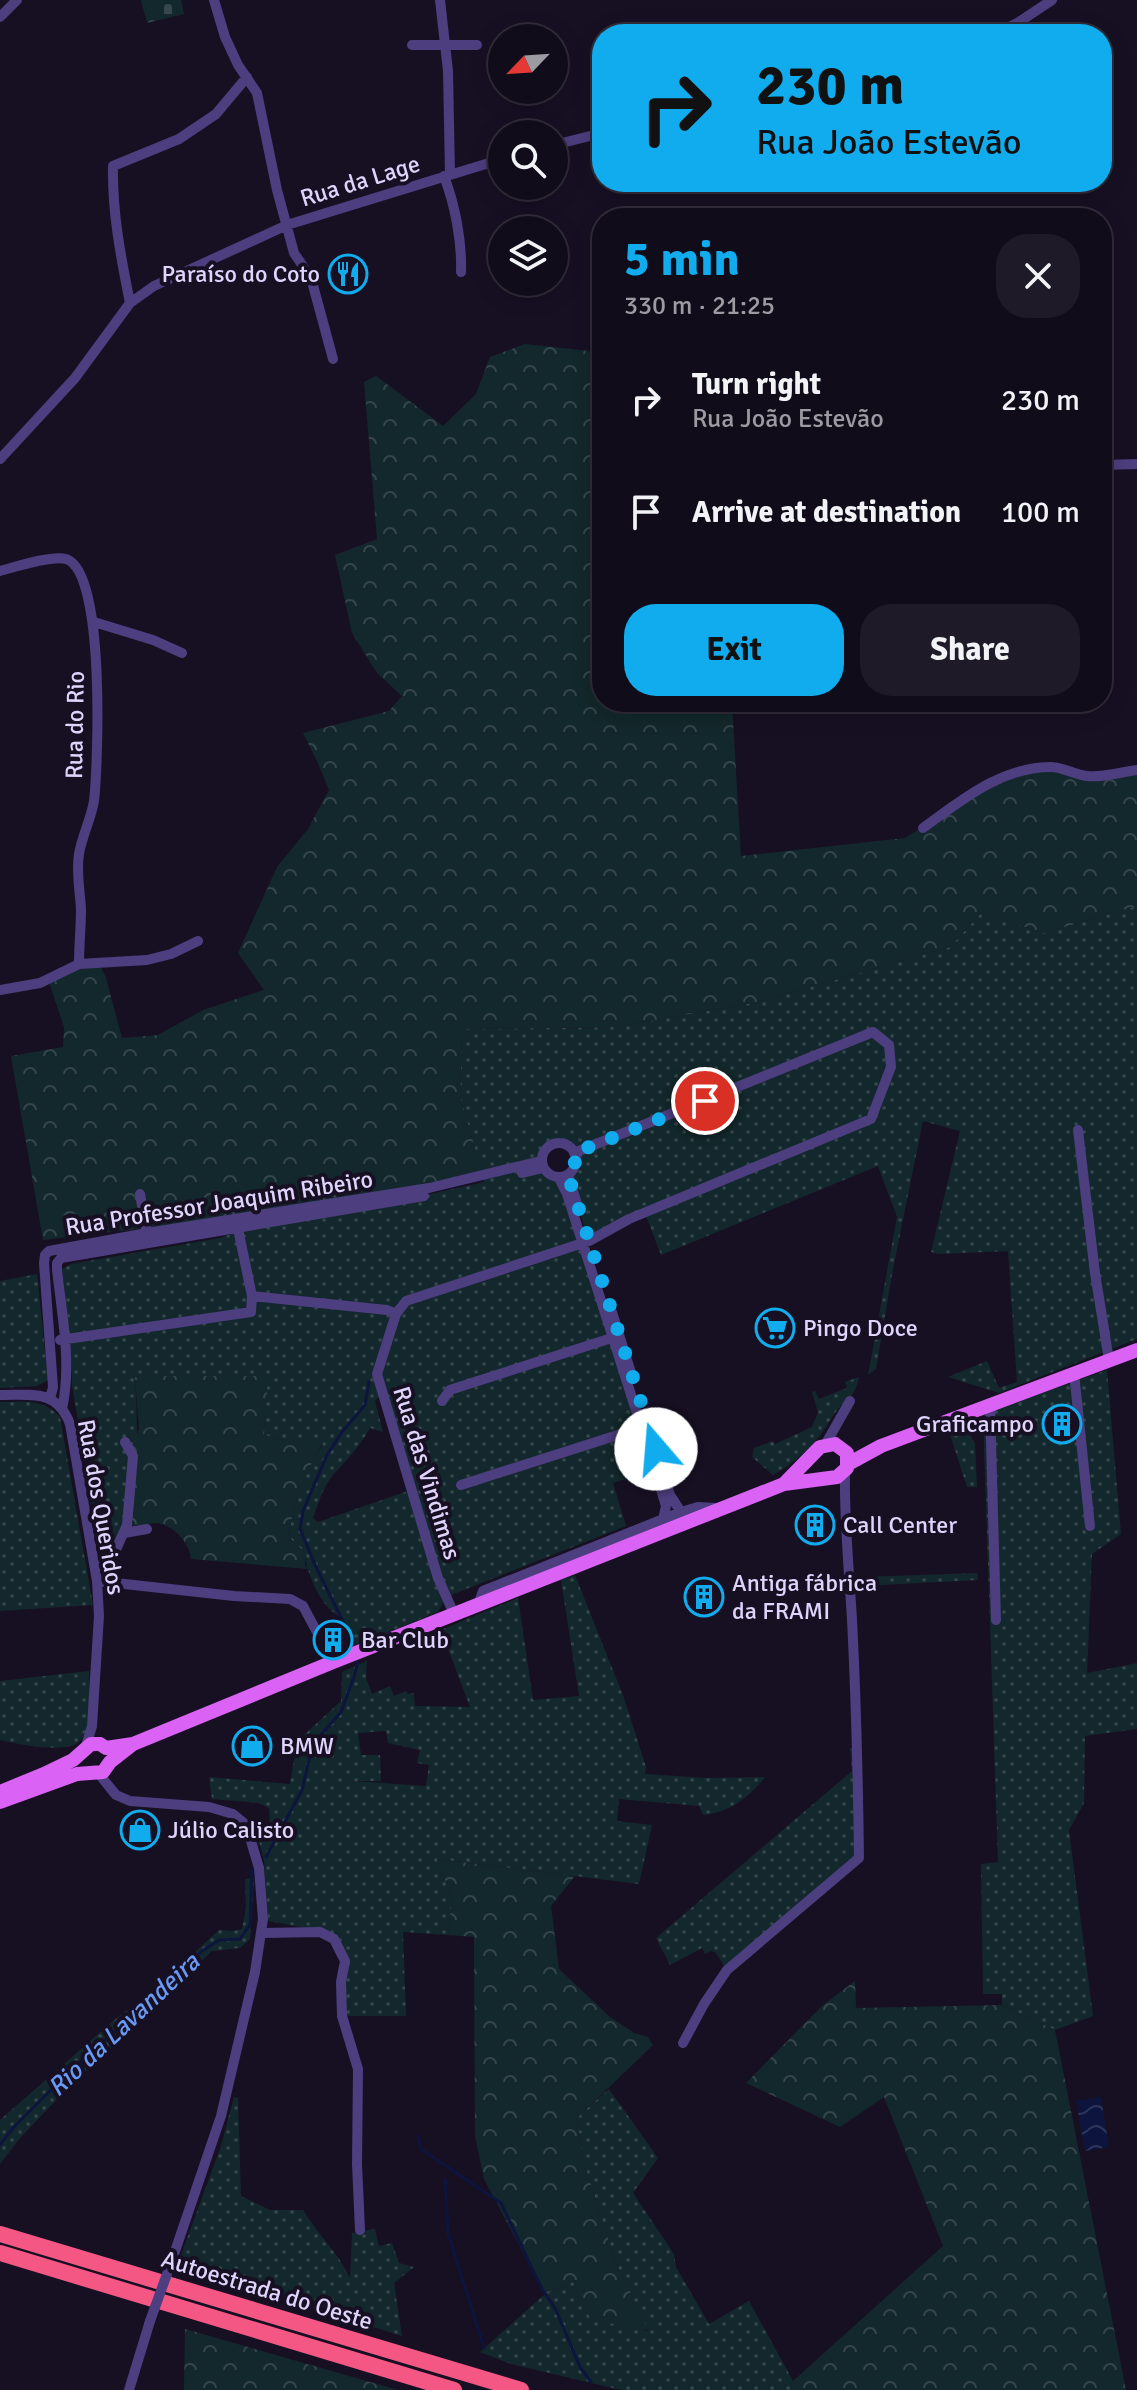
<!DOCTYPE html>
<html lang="en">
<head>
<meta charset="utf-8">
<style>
  body { margin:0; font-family:Signika,sans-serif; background:#1e1a27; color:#f1f3f6; height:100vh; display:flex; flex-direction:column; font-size:30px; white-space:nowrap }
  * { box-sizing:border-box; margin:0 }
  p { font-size:26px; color:#9c9ba2 }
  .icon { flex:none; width:44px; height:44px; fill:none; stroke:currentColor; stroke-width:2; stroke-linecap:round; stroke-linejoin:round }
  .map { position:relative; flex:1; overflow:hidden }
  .details { position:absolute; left:592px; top:208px; width:520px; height:504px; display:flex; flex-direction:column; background:#110c1a; border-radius:32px; box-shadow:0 4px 20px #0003,0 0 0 2px #302c39 }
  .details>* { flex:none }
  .hud { position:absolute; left:592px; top:24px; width:520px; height:168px; border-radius:32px; box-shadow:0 4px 20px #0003,0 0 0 2px #302c39; background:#10aced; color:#111; overflow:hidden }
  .needle { width:52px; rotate:245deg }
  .controls { position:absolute; left:488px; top:24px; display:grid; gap:16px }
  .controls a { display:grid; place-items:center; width:80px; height:80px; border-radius:50%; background:#110c1a; box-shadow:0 4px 20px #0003,0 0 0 2px #302c39; font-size:40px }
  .pin { position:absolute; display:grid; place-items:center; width:68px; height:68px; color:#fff; margin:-34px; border:4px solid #fff; border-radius:50%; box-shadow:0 2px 8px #0007 }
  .me { position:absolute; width:88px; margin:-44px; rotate:342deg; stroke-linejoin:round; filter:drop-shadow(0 0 6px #0008) }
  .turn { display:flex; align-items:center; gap:28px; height:168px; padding:0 32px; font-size:36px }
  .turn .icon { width:104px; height:104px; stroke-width:2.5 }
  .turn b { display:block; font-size:56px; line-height:68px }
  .round { display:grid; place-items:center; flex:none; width:84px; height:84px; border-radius:32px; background:#1e1a27 }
  .head { display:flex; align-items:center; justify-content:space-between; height:136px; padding:0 32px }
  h1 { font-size:48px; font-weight:700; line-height:60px; color:#10aced }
  .primary-button { display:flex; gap:16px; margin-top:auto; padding:16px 32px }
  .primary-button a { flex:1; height:92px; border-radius:32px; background:#10aced; color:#111; font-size:32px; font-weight:700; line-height:92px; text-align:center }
  .primary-button a+a { background:#1e1a27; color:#f1f3f6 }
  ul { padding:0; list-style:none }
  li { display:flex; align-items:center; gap:24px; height:112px; padding:0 32px }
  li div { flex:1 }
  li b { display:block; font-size:30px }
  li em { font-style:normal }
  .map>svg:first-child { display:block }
  .grass { fill:url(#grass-dots); fill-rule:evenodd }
  .forest { fill:url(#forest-crowns) }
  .cemetery { fill:url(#cemetery-stones) }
  .water { fill:url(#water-waves) }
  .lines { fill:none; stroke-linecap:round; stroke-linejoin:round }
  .stream { stroke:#0d153e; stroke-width:3 }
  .minor { stroke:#4d3e7f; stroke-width:10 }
  .major { stroke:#da63f5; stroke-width:14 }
  .highway { stroke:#f45784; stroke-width:16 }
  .minor-bridge { stroke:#4d3e7f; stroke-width:10 }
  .route { stroke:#10aced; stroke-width:14; stroke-dasharray:0 25.2 }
  .labels { text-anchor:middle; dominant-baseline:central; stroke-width:8; stroke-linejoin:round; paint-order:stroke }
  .street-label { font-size:24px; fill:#e1d4fc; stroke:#171023 }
  .poi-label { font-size:24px; fill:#e1d4fc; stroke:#171023; text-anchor:start }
  .water-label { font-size:26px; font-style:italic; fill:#6999f5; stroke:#171023 }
</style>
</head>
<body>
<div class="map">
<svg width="1137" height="2390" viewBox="0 0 1137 2390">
  <defs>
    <pattern id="grass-dots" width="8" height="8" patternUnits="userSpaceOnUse" patternTransform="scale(2)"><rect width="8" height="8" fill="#13282c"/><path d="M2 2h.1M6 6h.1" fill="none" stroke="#35464c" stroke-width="1.8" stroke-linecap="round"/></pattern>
    <pattern id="forest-crowns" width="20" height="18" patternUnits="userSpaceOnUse" patternTransform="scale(2)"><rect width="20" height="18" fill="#13282c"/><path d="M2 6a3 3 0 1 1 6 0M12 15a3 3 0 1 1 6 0" fill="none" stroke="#35464c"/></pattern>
    <pattern id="cemetery-stones" width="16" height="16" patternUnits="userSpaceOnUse" patternTransform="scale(2)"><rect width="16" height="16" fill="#13282c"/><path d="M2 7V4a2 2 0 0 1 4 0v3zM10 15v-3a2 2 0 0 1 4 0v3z" fill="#35464c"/></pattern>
    <pattern id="water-waves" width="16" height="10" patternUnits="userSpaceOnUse" patternTransform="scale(2)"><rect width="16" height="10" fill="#0d153e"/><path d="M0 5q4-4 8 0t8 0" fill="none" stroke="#30365b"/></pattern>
  </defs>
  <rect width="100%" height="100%" fill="#171023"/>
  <path class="grass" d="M1137 906V1339L999 1393 948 1377 987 1361 999 1388 1017 1382 1008 1251 939 1254 931 1252 960 1131 923 1121 893 1269 876 1369 868 1375 897 1217 878 1166 661 1255 645 1213 589 1241 568 1175 575 1165 574 1153 564 1144H553L542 1154C540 1167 546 1176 559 1178L655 1470 613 1483 626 1526 446 1597 438 1612 350 1647 342 1617C323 1612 305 1571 305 1553L288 1537C294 1505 304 1471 323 1444L275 1439 264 1434 267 1376H142L135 1377C138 1426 140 1501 117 1545H99L72 1385 71 1350 62 1269 71 1264 220 1238 250 1227 399 1201 484 1182 460 1096 462 1029 616 1027 758 1002 950 947 981 913 1044 933ZM381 1394 411 1490 318 1522 313 1518C318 1504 323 1487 333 1475 347 1459 359 1448 370 1428L383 1432 375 1401Z
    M37 1274 48 1380 37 1386 0 1388V1281Z
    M1107 1370 1121 1534 1092 1554 1087 1673 1137 1663V1729L1085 1736 1084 1803 1069 1830 1093 2016 1055 2030 1002 2005V1994H983L981 1864 998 1862 983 1414Z
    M859 1377C854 1398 851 1393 839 1408 831 1417 826 1429 817 1439 805 1454 789 1466 773 1475L752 1457 754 1448 773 1441 775 1444 812 1427 818 1412 812 1392 815 1391 819 1399 847 1388 845 1382Z
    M0 1402C23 1402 44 1398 60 1417L93 1605 0 1611Z
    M961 1423 975 1443 977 1487H967L948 1428Z
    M977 1573 978 1580 861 1586 862 1577Z
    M575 1575 624 1698 646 1767 645 1774 708 1778 765 1777C748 1798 730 1812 703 1815L699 1806 619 1799 617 1821 652 1825 639 1884 437 1859 452 1898 448 1935 403 1932 406 2016H342C343 1999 346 1981 345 1964 342 1928 296 1927 268 1921L264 1860 256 1830 270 1823 269 1808 258 1803 212 1799 209 1777 290 1784 294 1760 304 1735 341 1701 342 1672 367 1661 366 1678 372 1694 390 1686 394 1696 406 1691 408 1694 414 1693 415 1706 470 1707 441 1630 518 1598 533 1700 579 1696 561 1580ZM386 1731 388 1743 420 1750 417 1763 429 1765 426 1786 352 1781H381L380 1755H361L358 1733Z
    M89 1671C89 1692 94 1723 81 1740 69 1755 17 1744 0 1740V1681Z
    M850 1748 857 1752 859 1858 727 1970 715 1952 711 1951 705 1954 702 1948 670 1965 656 1938 852 1771Z
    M254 1878 250 1939 240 1948 212 1951 60 2096 21 2137 0 2164V2120L113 2021 150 1993 219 1930 233 1931 242 1929 246 1907 245 1879Z
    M609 2089 658 2158 633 2193 674 2254 676 2267 709 2324 749 2301 798 2390H621L511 2364 480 2352 545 2294 575 2281 580 2303 649 2332 616 2263 583 2160 577 2117Z
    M234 2097 238 2098 241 2196 270 2210H303C318 2235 338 2252 350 2278L352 2233 375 2229 379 2246 392 2243 399 2263 414 2267 394 2283 402 2336 177 2266 221 2146Z"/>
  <path class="forest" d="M525 344 589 351 602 381V702H662L666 711 681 706 759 702 732 704 741 856 905 838 1011 774 1056 767 1090 777 1137 769V906L1044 933 981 913 950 947 758 1002 616 1027 462 1029 460 1096 483 1176 264 1214 43 1240 11 1056 63 1047 64 1027 48 979 99 963 106 978 122 1038 158 1035 203 1010 264 990 238 953 277 867 308 829 329 790 317 761 303 733 389 711 402 696 377 673 352 633 335 555 377 539 364 382 376 376 443 426 476 394 490 357Z
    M142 1376H268L264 1434 275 1439 323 1443C305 1471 294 1504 288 1536L305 1553V1565L308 1569 191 1559C190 1543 172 1523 155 1523 145 1524 138 1527 127 1525L130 1450 139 1429 135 1377Z
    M437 1859 575 1876 551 1906 559 1969 610 2017 634 2033 648 2037 653 2045 577 2118 583 2160 616 2263 657 2348 647 2330 592 2320 580 2303 575 2281 545 2294 484 2179 475 2136 474 1937 448 1935 452 1898Z
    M855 1981 856 2008 1002 2005 1055 2030 1126 2390H798L793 2381 943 2246 884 2097 840 2127 746 2083 823 2005Z
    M185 2329 398 2390H184Z"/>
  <path class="cemetery" d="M141 0H181L184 14 147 23Z"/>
  <path class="water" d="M1101 2097 1109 2147 1085 2151 1076 2101Z"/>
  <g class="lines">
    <path class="stream" d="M354 1644 316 1567 300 1529 303 1511 327 1455 342 1432 365 1405 369 1382
      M266 1857 302 1790 313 1744 341 1712 354 1677 358 1662
      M418 2136 421 2149 501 2203 541 2287 556 2310 580 2367 591 2382
      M0 2145 13 2128 69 2072 163 1989 202 1951 219 1940 240 1939 250 1925 252 1870
      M445 2179 448 2233 484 2348"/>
    <path class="minor" d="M214 0 225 37 238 65 257 93 277 190 294 253 311 278 333 359
      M440 0 448 71 450 174
      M0 17 17 0
      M996 34 1019 22 1052 0
      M412 45H477
      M554 145 602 133
      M444 176C455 205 462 241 461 272
      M130 303C121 258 112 212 113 166L179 139 216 114 247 77
      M0 459 75 378 130 303 154 286 287 225 502 159
      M1102 465 1137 464
      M0 571C15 567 51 555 66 559 106 571 98 765 94 801 91 819 82 836 79 854 76 872 80 891 81 909 81 927 79 946 79 964
      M94 622 153 640 182 653
      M923 828C962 800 1001 767 1051 767 1063 767 1075 775 1087 776 1103 778 1121 772 1137 770
      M0 990 40 983 79 964 147 960 171 954 198 941
      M1078 1130 1095 1273 1109 1360
      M542 1160a17 17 0 1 1 34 0a17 17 0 1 1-34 0Z
      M522 1173 543 1168
      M568 1175 577 1204
      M559 1178 567 1194 655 1470 666 1506 663 1519
      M140 1194 147 1233
      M252 1296 387 1310 396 1314
      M610 1306 633 1379
      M60 1340 251 1312 252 1296 238 1229
      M1074 1373 1090 1526
      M0 1395C31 1395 57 1389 70 1424L97 1581 99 1616 92 1726 86 1746
      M50 1399 53 1387 44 1263 45 1255 49 1251 147 1233 429 1188 541 1161
      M442 1401 450 1390 459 1387 618 1336
      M990 1405 996 1620
      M62 1409C72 1364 62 1315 57 1270V1263L61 1258 424 1196
      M825 1445 850 1401
      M660 1463 670 1495 681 1512
      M461 1485 646 1426
      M124 1533 147 1529
      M95 1569 110 1563 127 1525 133 1456 125 1442
      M97 1581 234 1596 290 1599 303 1606 333 1662
      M478 1605 483 1591 681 1512 698 1507 717 1508
      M454 1614 438 1578 377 1374 396 1314 406 1301 589 1241 629 1219 871 1119 891 1067 889 1045 873 1032 574 1153
      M99 1774 116 1795 130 1801 209 1807 233 1814 244 1823 248 1831 259 1868 263 1919 255 1972 221 2116 171 2263
      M262 1933 320 1932 334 1939 345 1961 341 1982 342 2016 358 2069 357 2164 360 2230
      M683 2043 704 2004 727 1970 859 1858C858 1778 856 1698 852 1619 849 1570 844 1520 845 1471
      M129 2390 150 2321"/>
    <path class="major" d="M848 1464 881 1446 1137 1350
      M0 1792 44 1774 73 1760 91 1744H100L106 1748 133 1744 333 1662 784 1484 837 1477 847 1468V1453L835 1444 820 1447 784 1484
      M0 1802 77 1774 103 1772 110 1762 133 1744"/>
    <path class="highway" d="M0 2234 521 2390
      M0 2253 454 2390"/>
    <path class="minor-bridge" d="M150 2321 171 2263"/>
  </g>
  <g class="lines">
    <path class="route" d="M656 1449 568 1175 575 1165 574 1153 705 1101"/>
  </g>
  <defs>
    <g id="restaurant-ring" transform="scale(2)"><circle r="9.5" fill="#171023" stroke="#10aced" stroke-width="1.5"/><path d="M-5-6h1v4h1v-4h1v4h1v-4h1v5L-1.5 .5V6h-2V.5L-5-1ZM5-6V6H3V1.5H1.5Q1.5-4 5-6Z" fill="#10aced"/></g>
    <g id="supermarket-ring" transform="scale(2)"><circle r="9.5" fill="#171023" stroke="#10aced" stroke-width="1.5"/><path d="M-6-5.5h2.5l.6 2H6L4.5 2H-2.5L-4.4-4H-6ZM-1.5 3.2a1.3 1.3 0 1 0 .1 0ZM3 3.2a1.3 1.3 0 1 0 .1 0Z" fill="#10aced"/></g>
    <g id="building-ring" transform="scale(2)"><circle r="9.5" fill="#171023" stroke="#10aced" stroke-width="1.5"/><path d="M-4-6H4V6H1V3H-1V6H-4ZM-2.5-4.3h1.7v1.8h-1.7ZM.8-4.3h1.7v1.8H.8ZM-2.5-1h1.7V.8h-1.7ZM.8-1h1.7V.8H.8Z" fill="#10aced"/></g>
    <g id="shop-ring" transform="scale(2)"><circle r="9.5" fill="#171023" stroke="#10aced" stroke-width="1.5"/><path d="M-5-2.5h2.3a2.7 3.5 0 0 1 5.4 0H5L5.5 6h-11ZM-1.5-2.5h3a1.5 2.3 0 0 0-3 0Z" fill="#10aced"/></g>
  </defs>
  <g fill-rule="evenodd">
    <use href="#restaurant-ring" x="348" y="274"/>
    <use href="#supermarket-ring" x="775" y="1328"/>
    <use href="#building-ring" x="1062" y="1424"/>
    <use href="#building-ring" x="815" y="1525"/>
    <use href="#building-ring" x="704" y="1597"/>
    <use href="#building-ring" x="333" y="1640"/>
    <use href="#shop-ring" x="252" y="1746"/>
    <use href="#shop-ring" x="140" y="1830"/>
  </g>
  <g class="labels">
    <g class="street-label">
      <text transform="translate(360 181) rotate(-17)">Rua da Lage</text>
      <text transform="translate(75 725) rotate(-89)">Rua do Rio</text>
      <text transform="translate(219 1203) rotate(-9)">Rua Professor Joaquim Ribeiro</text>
      <text transform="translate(427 1473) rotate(73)">Rua das Vindimas</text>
      <text transform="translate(101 1507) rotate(80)">Rua dos Queridos</text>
      <text transform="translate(267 2290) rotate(17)">Autoestrada do Oeste</text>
    </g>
    <g class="poi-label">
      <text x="320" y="274" text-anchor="end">Paraíso do Coto</text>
      <text x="803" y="1328">Pingo Doce</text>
      <text x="1034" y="1424" text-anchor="end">Graficampo</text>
      <text x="843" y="1525">Call Center</text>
      <text x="732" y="1583">Antiga fábrica<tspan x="732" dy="28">da FRAMI</tspan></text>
      <text x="361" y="1640">Bar Club</text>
      <text x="280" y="1746">BMW</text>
      <text x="168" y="1830">Júlio Calisto</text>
    </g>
    <g class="water-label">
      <text transform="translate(124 2025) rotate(-43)">Rio da Lavandeira</text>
    </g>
  </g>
</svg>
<div class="controls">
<a><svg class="needle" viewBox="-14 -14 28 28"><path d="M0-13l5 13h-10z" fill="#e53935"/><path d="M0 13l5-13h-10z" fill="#9c9ba2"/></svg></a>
<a><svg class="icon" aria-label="search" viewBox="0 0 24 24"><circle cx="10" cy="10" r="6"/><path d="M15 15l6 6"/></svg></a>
<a><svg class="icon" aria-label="layers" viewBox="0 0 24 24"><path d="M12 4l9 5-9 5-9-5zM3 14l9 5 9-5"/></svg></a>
</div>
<div class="pin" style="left:705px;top:1101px;background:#d93025"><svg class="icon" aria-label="arrive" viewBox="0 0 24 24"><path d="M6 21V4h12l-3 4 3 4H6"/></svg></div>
<svg class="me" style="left:656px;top:1449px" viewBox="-20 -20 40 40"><circle r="19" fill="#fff"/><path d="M0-13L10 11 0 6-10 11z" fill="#10aced"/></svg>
<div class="hud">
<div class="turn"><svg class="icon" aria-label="right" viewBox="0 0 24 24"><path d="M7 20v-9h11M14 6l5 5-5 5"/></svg><div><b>230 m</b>Rua João Estevão</div></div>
</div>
<section class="details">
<div class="head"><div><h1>5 min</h1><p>330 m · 21:25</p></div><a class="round"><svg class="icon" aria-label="close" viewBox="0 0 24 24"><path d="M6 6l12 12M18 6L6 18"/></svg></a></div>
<ul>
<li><svg class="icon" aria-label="right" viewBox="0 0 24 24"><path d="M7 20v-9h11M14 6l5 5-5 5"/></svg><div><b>Turn right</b><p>Rua João Estevão</p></div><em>230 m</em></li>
<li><svg class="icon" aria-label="arrive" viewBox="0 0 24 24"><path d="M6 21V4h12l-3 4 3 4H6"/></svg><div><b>Arrive at destination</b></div><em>100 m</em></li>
</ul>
<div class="primary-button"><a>Exit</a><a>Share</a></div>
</section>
</div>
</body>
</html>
